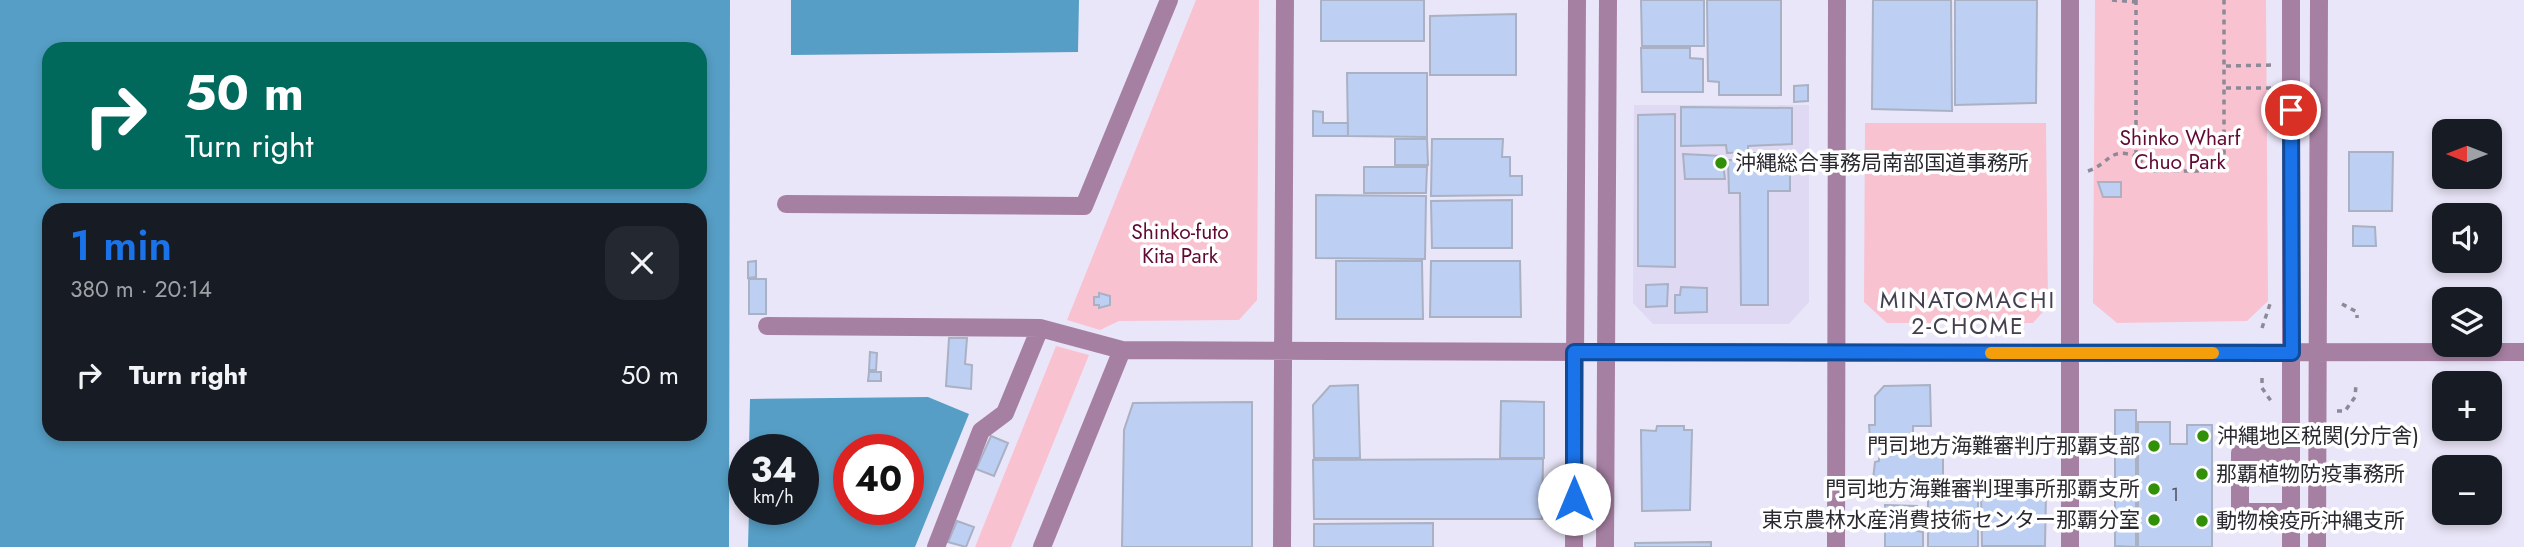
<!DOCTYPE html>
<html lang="en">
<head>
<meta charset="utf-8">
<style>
  body { margin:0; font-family:Jost,"Noto Sans JP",sans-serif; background:#242831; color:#f1f3f6; height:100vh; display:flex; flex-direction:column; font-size:26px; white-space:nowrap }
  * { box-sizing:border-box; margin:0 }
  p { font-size:23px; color:#9ea1a6 }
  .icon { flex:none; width:38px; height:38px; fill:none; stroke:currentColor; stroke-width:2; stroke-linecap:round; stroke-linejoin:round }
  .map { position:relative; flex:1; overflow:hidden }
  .panel { position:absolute; left:42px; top:203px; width:665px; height:238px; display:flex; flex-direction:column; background:#171b24; border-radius:21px; box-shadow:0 4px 10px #0003 }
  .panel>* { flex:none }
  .guide { position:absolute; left:42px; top:42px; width:665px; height:147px; border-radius:21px; box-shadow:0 4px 10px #0003; background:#00695c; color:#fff; overflow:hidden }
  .needle { width:46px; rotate:270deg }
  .tools { position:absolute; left:2432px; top:119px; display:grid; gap:14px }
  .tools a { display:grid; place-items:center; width:70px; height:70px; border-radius:14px; background:#171b24; box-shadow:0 4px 10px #0003; font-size:35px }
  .speed { position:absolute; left:728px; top:434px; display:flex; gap:14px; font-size:35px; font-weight:700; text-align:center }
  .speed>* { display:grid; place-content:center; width:91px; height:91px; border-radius:50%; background:#171b24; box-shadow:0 4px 10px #0003; line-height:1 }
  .speed small { font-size:18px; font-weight:400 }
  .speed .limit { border:10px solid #d22; background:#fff; color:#111 }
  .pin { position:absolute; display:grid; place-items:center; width:60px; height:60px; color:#fff; margin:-30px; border:4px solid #fff; border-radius:50%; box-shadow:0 2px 7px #0007 }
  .me { position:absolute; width:77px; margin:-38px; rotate:0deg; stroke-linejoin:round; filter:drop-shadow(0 0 5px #0008) }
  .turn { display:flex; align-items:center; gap:24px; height:147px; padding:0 28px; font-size:32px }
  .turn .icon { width:91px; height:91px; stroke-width:2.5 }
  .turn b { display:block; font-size:49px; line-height:60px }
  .round { display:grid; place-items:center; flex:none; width:74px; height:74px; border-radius:21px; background:#242831 }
  .headline { display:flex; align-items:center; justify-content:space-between; height:119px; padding:0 28px }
  h1 { font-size:42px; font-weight:600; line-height:52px; color:#1a73e8 }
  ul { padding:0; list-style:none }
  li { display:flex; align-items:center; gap:21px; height:105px; padding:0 28px }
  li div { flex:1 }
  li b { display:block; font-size:26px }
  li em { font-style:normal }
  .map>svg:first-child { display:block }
  .built { fill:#dfd9f3 }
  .green { fill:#f9c2d1 }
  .water { fill:#569ec5; fill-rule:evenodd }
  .building { fill:#becff4; stroke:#a9b1c3; stroke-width:2 }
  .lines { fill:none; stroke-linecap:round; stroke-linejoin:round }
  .path { stroke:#8d8a97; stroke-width:3.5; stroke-dasharray:5 5; stroke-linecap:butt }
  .minor { stroke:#a680a3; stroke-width:18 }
  .route-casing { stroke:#114b97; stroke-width:18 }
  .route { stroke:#1a73e8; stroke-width:12 }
  .slow { stroke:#f59e0b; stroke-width:12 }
  .poi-dot { fill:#319007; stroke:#fff; stroke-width:2.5 }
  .labels { text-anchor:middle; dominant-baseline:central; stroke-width:7; stroke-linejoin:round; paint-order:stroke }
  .number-label { font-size:18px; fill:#505261 }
  .park-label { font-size:21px; fill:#610932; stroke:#fff }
  .poi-label { font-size:21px; fill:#2b2930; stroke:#fff; text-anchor:start }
  .neighbourhood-label { font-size:23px; letter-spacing:2px; fill:#433f4f; stroke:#fff }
</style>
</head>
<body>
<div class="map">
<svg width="2524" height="547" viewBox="0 0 2524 547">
  <rect width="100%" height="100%" fill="#eae6f9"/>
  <path class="built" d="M1634 105H1809V302L1789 324H1653L1633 303Z"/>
  <path class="green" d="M1196 0H1259L1257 300 1239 320 1119 321 1100 330 1067 320Z
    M2095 0H2266L2268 301 2247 321 2117 323 2093 303Z
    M1865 123H2046L2048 306 2033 323H1887L1864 302Z
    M1056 346 1089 355 1011 547H975Z"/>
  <path class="water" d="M0 0H730L729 547H0ZM49 49H700V182H49ZM49 210H700V434H49Z
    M791 0H1079L1078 52 791 55Z
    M928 397 969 414 915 547H748L749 509H803V450H749L750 399ZM849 450H908V509H849Z"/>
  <path class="building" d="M1321 0H1424V41H1321Z
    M1641 0H1704V46H1642Z
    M1707 0H1781V95H1719V82L1708 81Z
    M1873 0H1951L1952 111 1872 109Z
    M1955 0H2037L2036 103 1955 105Z
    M1516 14V75H1430V16Z
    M1641 48H1690V58L1703 59V92H1642Z
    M1347 73H1427V137L1348 136Z
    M1808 85V101L1794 102V86Z
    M1681 107 1792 108V144L1748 146V152L1727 153 1726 145 1681 146Z
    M1313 111 1323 112V123H1348V136H1313Z
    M1675 114V267L1638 266V115Z
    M1395 139H1427L1428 165H1395Z
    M1432 139H1503L1502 157H1510V176H1522V195L1431 196Z
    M2349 152H2393L2392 211H2349Z
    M1752 153H1790V191H1768V305H1741L1740 193H1729L1728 160H1746Z
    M1683 154 1722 156 1725 179H1685Z
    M1364 167H1427L1426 193H1364Z
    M2098 182H2121V197H2103Z
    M1316 195 1426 196 1425 259 1316 258Z
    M1512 200V248H1432L1431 201Z
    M2353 226 2375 227 2376 246H2353Z
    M756 261V277L748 278V262Z
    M1336 261H1422L1423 319H1336Z
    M1431 261H1520L1521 317H1430Z
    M749 279H766V314H749Z
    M1668 284 1667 306 1646 307V285Z
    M1681 287 1707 288V312L1675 313V295H1680Z
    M1099 293 1110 296V305L1099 308V305H1094V297H1099Z
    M949 338H967L965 364 972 365 971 389 946 386Z
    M870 352 877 353 876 370H869Z
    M869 372H881V381H868Z
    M1358 385 1360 458H1314L1313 405 1330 386Z
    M1930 385 1931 426H1913V454H1943V486L1872 488 1875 462 1879 461V439H1870L1869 425H1875V396L1884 386Z
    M1501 401 1544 402V458H1500Z
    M1252 402V547H1122L1124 430 1133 403Z
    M2115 410H2136V547L2115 546Z
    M2138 422H2170V444H2187V425H2212V547H2138Z
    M1657 426H1684V430H1692L1690 510 1642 511 1641 430 1656 431Z
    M991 436 1008 443 994 476 976 469Z
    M1543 459 1542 519H1314L1313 460Z
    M1981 492 2046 493 2045 546H1982Z
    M1928 494H1978V547H1928Z
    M1885 505 1917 506V531L1923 532V547H1885Z
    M957 521 974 527 966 547 948 542Z
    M1433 523V547H1314V524Z
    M1711 542V547H1635V543Z"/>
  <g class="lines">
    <path class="path" d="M2112 0 2136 2
      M2136 0V156L2151 171H2214L2224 157V0
      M2226 66 2273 65
      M2226 88H2273
      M2088 171C2111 163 2108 147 2136 156
      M2342 304 2357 312V318
      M2262 328 2270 304 2274 303
      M2262 378V388L2271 401
      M2337 411H2345L2355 397 2356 385"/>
    <path class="minor" d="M786 204 1084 206 1169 0
      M767 326 1040 328 1122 350 1812 353 2524 352
      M2291 453H2240V512H2291
      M936 547 981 431 1005 413 1040 328
      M1042 547 1122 350
      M1282 547 1285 0
      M1574 547 1577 0
      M1605 547 1608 0
      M1836 547 1837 0
      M2070 547V0
      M2291 547V0
      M2317 547 2319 0"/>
  </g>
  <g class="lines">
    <g class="route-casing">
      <path id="route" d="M1574 499V352L2292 353 2291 110"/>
    </g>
    <use href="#route" class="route"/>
    <path class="slow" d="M1991 353H2213"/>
  </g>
  <g class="poi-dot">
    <circle cx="1721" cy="163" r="7"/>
    <circle cx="2203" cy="436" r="7"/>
    <circle cx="2154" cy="446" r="7"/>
    <circle cx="2202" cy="474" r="7"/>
    <circle cx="2154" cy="489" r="7"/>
    <circle cx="2154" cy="520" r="7"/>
    <circle cx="2202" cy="521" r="7"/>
  </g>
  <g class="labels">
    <g class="number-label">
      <text x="2175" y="495">1</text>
    </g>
    <g class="park-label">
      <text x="2180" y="138">Shinko Wharf<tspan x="2180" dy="24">Chuo Park</tspan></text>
      <text x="1180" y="232">Shinko-futo<tspan x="1180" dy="24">Kita Park</tspan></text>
    </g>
    <g class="poi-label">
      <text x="1735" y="163">沖縄総合事務局南部国道事務所</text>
      <text x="2217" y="436">沖縄地区税関(分庁舎)</text>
      <text x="2140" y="446" text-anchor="end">門司地方海難審判庁那覇支部</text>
      <text x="2216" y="474">那覇植物防疫事務所</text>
      <text x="2140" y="489" text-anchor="end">門司地方海難審判理事所那覇支所</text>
      <text x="2140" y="520" text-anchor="end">東京農林水産消費技術センター那覇分室</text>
      <text x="2216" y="521">動物検疫所沖縄支所</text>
    </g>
    <g class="neighbourhood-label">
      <text x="1968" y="300">MINATOMACHI<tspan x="1968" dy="26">2-CHOME</tspan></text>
    </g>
  </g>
</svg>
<div class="tools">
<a><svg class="needle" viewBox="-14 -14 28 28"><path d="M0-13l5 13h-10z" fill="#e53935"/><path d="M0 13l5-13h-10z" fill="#9ea1a6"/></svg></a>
<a><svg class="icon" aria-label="sound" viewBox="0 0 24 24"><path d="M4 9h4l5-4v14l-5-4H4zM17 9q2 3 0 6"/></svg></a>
<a><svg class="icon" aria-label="layers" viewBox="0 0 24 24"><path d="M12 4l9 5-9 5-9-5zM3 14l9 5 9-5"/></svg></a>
<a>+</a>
<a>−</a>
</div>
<div class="speed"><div>34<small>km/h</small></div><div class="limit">40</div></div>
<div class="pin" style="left:2291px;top:110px;background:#d93025"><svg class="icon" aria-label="arrive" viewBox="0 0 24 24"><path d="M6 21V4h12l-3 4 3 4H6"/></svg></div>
<svg class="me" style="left:1574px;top:499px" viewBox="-20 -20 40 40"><circle r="19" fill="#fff"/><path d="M0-13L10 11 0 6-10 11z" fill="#1a73e8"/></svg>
<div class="guide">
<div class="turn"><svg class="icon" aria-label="right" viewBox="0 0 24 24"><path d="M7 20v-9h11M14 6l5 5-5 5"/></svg><div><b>50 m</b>Turn right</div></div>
</div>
<section class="panel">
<div class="headline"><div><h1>1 min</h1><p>380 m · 20:14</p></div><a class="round"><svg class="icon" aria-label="close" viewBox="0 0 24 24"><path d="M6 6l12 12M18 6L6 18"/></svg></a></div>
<ul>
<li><svg class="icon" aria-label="right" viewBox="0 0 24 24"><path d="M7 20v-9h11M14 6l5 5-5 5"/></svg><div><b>Turn right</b></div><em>50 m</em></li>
</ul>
</section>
</div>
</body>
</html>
